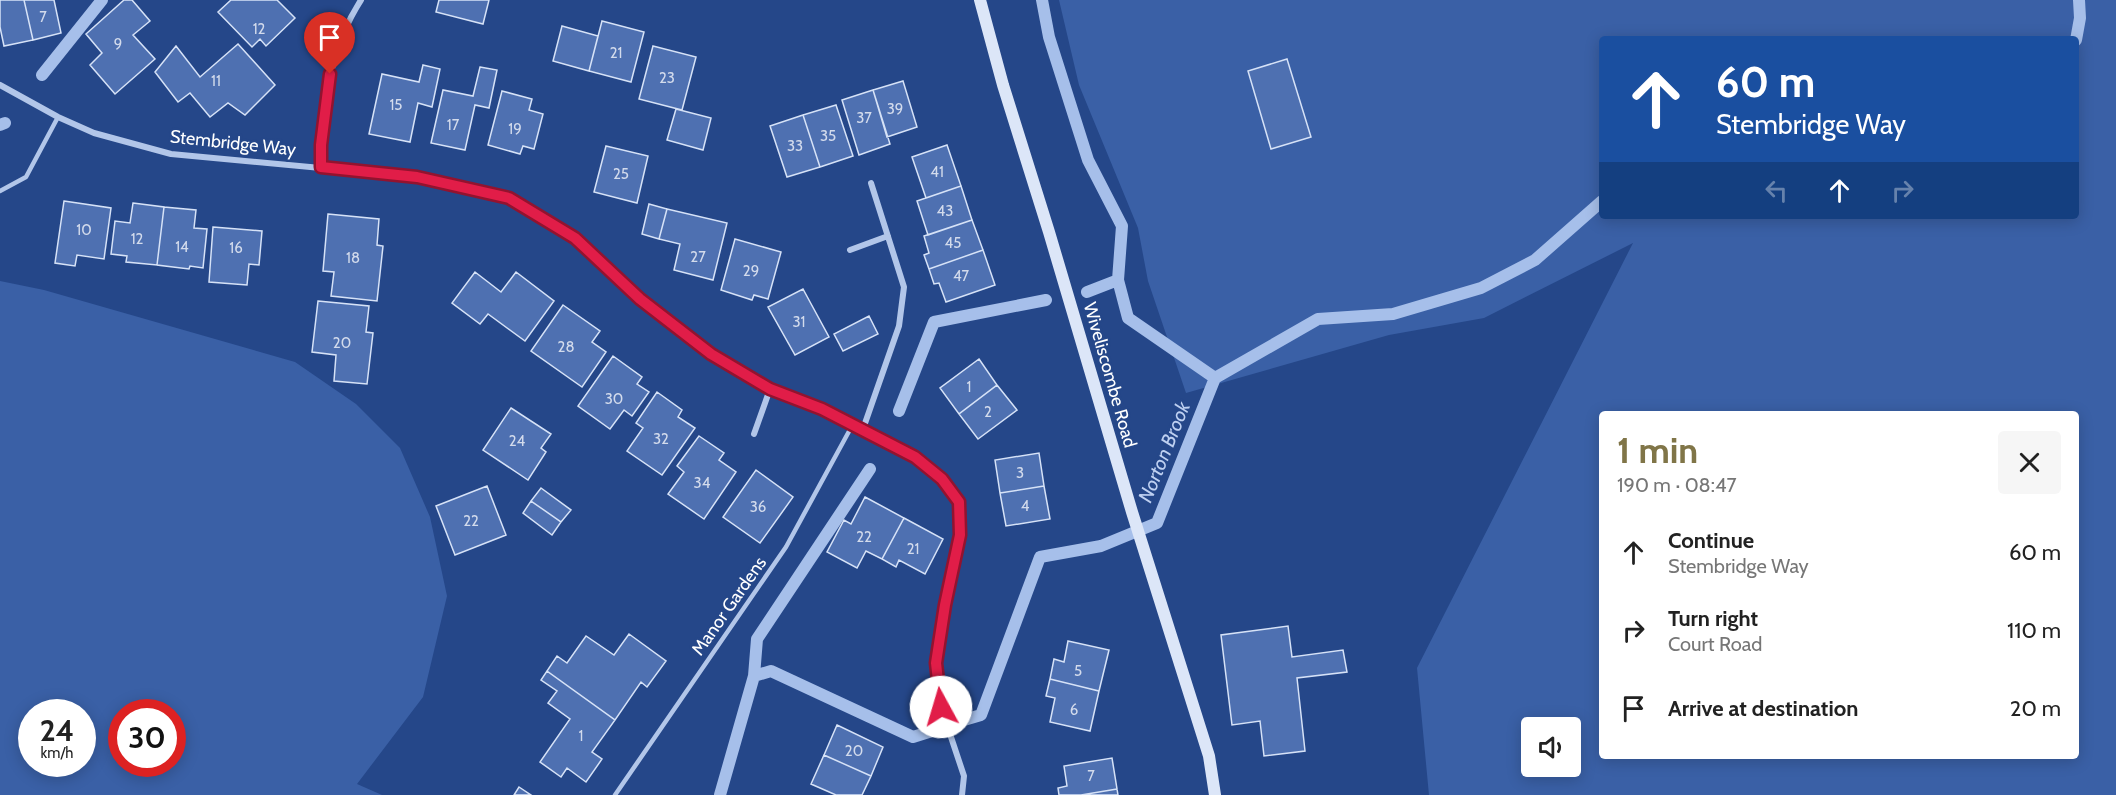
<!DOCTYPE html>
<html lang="en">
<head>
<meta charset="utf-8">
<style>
  body { margin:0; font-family:Cabin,sans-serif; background:#f6f6f6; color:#222; height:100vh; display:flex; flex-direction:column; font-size:22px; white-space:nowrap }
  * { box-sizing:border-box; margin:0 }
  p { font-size:20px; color:#767676 }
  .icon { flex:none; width:33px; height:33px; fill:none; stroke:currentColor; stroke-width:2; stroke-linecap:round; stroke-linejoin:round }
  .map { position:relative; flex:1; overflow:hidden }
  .side { position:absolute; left:1599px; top:411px; width:480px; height:348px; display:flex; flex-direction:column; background:#fff; border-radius:6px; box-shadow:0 3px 15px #0003 }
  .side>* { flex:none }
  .top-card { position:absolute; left:1599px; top:36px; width:480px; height:183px; border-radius:6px; box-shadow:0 3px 15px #0003; background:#1a4fa0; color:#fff; overflow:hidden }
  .buttons { position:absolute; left:1521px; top:717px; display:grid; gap:12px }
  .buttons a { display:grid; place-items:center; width:60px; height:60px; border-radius:6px; background:#fff; box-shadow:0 3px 15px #0003; font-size:30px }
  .speed { position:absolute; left:18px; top:699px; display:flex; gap:12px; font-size:30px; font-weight:700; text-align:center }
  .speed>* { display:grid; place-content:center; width:78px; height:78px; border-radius:50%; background:#fff; box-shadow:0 3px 15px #0003; line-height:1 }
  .speed small { font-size:15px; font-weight:400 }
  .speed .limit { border:9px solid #d22; background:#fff; color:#111 }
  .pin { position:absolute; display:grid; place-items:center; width:51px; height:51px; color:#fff; margin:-62px -26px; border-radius:50% 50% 50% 0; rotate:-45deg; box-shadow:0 0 6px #0007 }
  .pin .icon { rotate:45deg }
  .me { position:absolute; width:66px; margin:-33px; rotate:354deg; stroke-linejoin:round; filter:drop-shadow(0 0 4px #0008) }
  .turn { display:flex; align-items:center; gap:21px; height:126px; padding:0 18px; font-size:27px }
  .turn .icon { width:78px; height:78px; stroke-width:2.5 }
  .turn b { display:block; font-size:42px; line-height:51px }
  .lanes { display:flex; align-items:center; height:57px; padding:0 18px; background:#0003; justify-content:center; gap:30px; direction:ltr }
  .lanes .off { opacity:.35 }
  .round { display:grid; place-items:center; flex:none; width:63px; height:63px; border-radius:6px; background:#f6f6f6 }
  .head { display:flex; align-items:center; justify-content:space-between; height:102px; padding:0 18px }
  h1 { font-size:36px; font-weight:700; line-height:45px; color:#807548 }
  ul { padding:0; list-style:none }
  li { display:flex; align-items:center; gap:18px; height:78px; padding:0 18px }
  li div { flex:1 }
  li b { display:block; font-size:22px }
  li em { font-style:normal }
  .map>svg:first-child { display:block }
  .green { fill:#3a60a6; fill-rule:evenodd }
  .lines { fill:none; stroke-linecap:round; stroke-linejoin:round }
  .stream { stroke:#a6bfea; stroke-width:12 }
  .building { fill:#4e70b1; stroke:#d6e2f7; stroke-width:1.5 }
  .lane { stroke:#b2c6e9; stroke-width:4.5 }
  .street { stroke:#b2c6e9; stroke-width:6 }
  .secondary { stroke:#dce6f8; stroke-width:12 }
  .route-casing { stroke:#92132f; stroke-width:15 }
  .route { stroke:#e11d48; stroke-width:10 }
  .labels { text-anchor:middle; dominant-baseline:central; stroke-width:5; stroke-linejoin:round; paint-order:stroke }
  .number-label { font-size:15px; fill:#d3dbec }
  .street-label { font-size:18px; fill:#fff; stroke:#254789 }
  .water-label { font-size:20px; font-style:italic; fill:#bed0f1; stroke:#254789 }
</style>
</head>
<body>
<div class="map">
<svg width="2116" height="795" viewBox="0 0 2116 795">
  <rect width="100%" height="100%" fill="#254789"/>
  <path class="green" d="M1059 0H2116V795H1429L1417 668 1633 243 1484 318 1389 335 1186 393 1148 281 1138 228 1079 85ZM1602 39H2076V216H1602ZM1602 414H2076V756H1602ZM1532 728H1570V766H1532Z
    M0 281 44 290 295 362 356 404 400 448 430 517 447 596 423 697 357 784 382 795H0ZM32 712H82V764H32ZM172 712V764H122V712Z"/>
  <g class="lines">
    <path class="stream" d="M2076 40 2080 18 2079 0
      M42 75 102 0
      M0 125 5 123
      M1087 292 1118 280
      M1215 378 1318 319 1393 314 1481 288 1535 260 1602 201
      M899 411 934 322 1046 300
      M754 676 757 639 870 469
      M964 720 981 715 1040 557 1101 546 1157 523 1215 378 1128 318 1118 280 1122 226 1088 160 1049 37 1042 0
      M720 795 754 676 771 671 913 737 932 731"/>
  </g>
  <path class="building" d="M0 0H24L33 40 4 46 0 27Z
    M24 0H54L61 33 33 40Z
    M124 0H132L150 21 133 35 155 59 115 94 90 65 102 53 86 34Z
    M231 0H277L295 18 266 46 260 39 252 47 218 12Z
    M439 0H489L483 24 436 12Z
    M602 21 644 32 631 82 589 71Z
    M562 26 598 36 589 71 553 61Z
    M238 44 275 85 245 115 228 103 210 117 190 93 178 102 155 72 176 46 200 77Z
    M653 46 696 57 682 110 639 99Z
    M1287 59 1311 137 1271 149 1248 71Z
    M423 65 440 69 432 107 418 103 410 142 369 134 382 74 419 82Z
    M480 67 497 70 489 108 475 105 465 150 431 143 443 90 473 96Z
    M903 81 917 127 887 137 873 90Z
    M873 90 890 144 859 155 842 100Z
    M502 91 532 99 529 110 543 114 534 149 523 146 520 154 488 145Z
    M836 105 853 156 820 167 803 115Z
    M676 109 711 118 703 150 667 140Z
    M803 115 820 167 787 177 770 126Z
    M947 145 961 186 926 198 912 157Z
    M606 146 648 156 637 203 594 192Z
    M961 186 972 220 928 235 917 201Z
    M64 201 111 208 104 259 77 255 75 266 55 263Z
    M133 203 164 207 157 265 126 262 127 256 111 254 115 221 130 223Z
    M649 204 667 209 659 239 642 234Z
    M164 207 196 210 194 228 207 229 203 268 190 266 189 269 157 265Z
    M667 209 727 223 713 280 674 270 680 244 659 239Z
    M328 214 379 219 377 245 383 246 377 301 331 296 334 272 323 271Z
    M972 220 983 250 929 269 924 255 929 253 924 236Z
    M213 227 262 231 259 265 249 264 247 285 209 282Z
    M735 239 781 252 768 299 754 295 752 300 721 290Z
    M983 250 995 285 946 302 939 283 934 284 929 269Z
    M475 272 501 292 516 272 554 301 525 341 488 314 480 324 452 303Z
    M803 289 829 337 795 355 768 307Z
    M318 301 369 306 366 332 373 333 367 384 334 381 336 355 312 352Z
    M563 305 600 331 592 342 606 352 582 387 531 351Z
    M869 316 878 334 843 351 834 334Z
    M613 356 642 377 637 384 649 392 632 416 624 410 610 429 578 406Z
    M979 359 997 385 959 414 940 388Z
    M997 385 1017 410 978 439 959 414Z
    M657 392 682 410 678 417 695 428 662 475 627 451 643 428 636 423Z
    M511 408 551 434 541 448 546 452 528 480 483 450Z
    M699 436 724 453 719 460 736 472 704 519 668 494 684 472 677 466Z
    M1039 453 1044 486 1000 493 995 460Z
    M756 470 793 497 760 543 723 517Z
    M487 486 506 535 455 555 436 506Z
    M1044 486 1050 519 1006 526 1000 493Z
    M541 488 571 510 561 522 531 501Z
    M865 497 904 518 882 559 866 551 857 568 827 552 844 520 851 524Z
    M531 501 561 522 552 535 523 513Z
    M904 518 943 539 925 574 899 560 896 567 882 559Z
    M1288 626 1292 657 1343 650 1347 672 1297 678 1305 751 1264 756 1260 721 1232 725 1221 635Z
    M629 634 666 661 647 687 641 682 615 720 547 671 557 656 567 663 586 636 614 655Z
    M1068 641 1109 650 1099 691 1050 679 1054 659 1064 662Z
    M547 671 615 720 592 752 602 759 586 782 567 768 561 777 540 762 570 719 548 703 557 691 541 680Z
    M1050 679 1099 691 1090 731 1050 722 1055 698 1046 696Z
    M837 725 883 747 871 776 824 755Z
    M824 755 871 776 862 795H836L811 784Z
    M1112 758 1117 789 1081 795H1059L1058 788 1067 786 1064 766Z
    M519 787 531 795H514Z
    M1117 789 1118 795H1081Z"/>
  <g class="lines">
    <path class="lane" d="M0 191 26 177 58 117
      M615 795 786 547 853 424"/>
    <path class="street" d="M0 85 58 117 94 133 171 154 417 177 509 198 575 238 640 299 711 354 770 389 806 402 915 457 943 479 959 502 960 535 945 605 936 664 941 707 964 776 962 795
      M321 167C321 110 329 49 361 0
      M850 250 888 236
      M863 429 899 326 904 287 871 183
      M754 434 770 389"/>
    <path class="secondary" d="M980 0 1003 85 1049 232 1132 512 1209 756 1215 795"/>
  </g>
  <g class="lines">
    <g class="route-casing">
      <path id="route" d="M330 74 321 145V167L417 177 509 198 575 238 640 299 711 354 770 389 822 409 915 457 942 479 959 502 960 535 945 605 936 663 941 707"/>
    </g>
    <use href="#route" class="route"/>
  </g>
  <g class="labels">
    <g class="number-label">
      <text x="43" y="17">7</text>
      <text x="259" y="29">12</text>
      <text x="118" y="44">9</text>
      <text x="616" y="53">21</text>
      <text x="667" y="78">23</text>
      <text x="216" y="81">11</text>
      <text x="396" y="105">15</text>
      <text x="895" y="109">39</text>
      <text x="864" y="118">37</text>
      <text x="453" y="125">17</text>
      <text x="515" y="129">19</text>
      <text x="828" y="136">35</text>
      <text x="795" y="146">33</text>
      <text x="937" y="172">41</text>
      <text x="621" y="174">25</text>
      <text x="945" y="211">43</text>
      <text x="84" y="230">10</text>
      <text x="137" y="239">12</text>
      <text x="953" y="243">45</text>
      <text x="182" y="247">14</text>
      <text x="236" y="248">16</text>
      <text x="698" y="257">27</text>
      <text x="353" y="258">18</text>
      <text x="751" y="271">29</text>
      <text x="961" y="276">47</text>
      <text x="799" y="322">31</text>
      <text x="342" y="343">20</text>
      <text x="566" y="347">28</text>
      <text x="969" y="387">1</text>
      <text x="614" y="399">30</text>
      <text x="988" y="412">2</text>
      <text x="661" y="439">32</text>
      <text x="517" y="441">24</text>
      <text x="1020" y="473">3</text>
      <text x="702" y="483">34</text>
      <text x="1025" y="506">4</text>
      <text x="758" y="507">36</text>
      <text x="471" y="521">22</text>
      <text x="864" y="537">22</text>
      <text x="913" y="549">21</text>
      <text x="1078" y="671">5</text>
      <text x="1074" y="710">6</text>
      <text x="581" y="736">1</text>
      <text x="854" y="751">20</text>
      <text x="1091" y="776">7</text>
    </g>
    <g class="street-label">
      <text transform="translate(233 143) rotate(6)">Stembridge Way</text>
      <text transform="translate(1110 375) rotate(74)">Wiveliscombe Road</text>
      <text transform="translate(729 606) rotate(-55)">Manor Gardens</text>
    </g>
    <g class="water-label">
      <text transform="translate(1164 452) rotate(-68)">Norton Brook</text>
    </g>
  </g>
</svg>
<div class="buttons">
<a><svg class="icon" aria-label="sound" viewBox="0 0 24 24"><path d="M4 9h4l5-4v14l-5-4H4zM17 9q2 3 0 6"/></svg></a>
</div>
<div class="speed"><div>24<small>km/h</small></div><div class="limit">30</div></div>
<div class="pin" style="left:330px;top:74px;background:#d93025"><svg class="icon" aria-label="arrive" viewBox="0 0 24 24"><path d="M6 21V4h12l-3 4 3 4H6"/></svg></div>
<svg class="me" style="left:941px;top:707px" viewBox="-20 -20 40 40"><circle r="19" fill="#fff"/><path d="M0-13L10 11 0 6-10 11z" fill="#e11d48"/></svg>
<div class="top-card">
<div class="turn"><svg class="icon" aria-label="ahead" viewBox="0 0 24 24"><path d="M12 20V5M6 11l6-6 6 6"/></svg><div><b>60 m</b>Stembridge Way</div></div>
<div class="lanes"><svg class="icon off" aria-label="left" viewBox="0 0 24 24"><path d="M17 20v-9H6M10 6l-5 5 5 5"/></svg><svg class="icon" aria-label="ahead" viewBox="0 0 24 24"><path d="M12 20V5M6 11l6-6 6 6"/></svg><svg class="icon off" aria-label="right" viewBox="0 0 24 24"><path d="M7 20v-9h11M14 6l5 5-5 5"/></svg></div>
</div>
<section class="side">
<div class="head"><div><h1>1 min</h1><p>190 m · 08:47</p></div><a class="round"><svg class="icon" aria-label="close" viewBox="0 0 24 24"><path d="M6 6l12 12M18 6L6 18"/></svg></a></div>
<ul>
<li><svg class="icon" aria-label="ahead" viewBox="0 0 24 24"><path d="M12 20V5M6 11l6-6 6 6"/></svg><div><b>Continue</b><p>Stembridge Way</p></div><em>60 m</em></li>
<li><svg class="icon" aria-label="right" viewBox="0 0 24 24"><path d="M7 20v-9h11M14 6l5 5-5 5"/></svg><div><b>Turn right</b><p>Court Road</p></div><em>110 m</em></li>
<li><svg class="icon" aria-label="arrive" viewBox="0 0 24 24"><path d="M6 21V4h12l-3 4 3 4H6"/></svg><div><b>Arrive at destination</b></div><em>20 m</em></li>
</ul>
</section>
</div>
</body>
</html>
